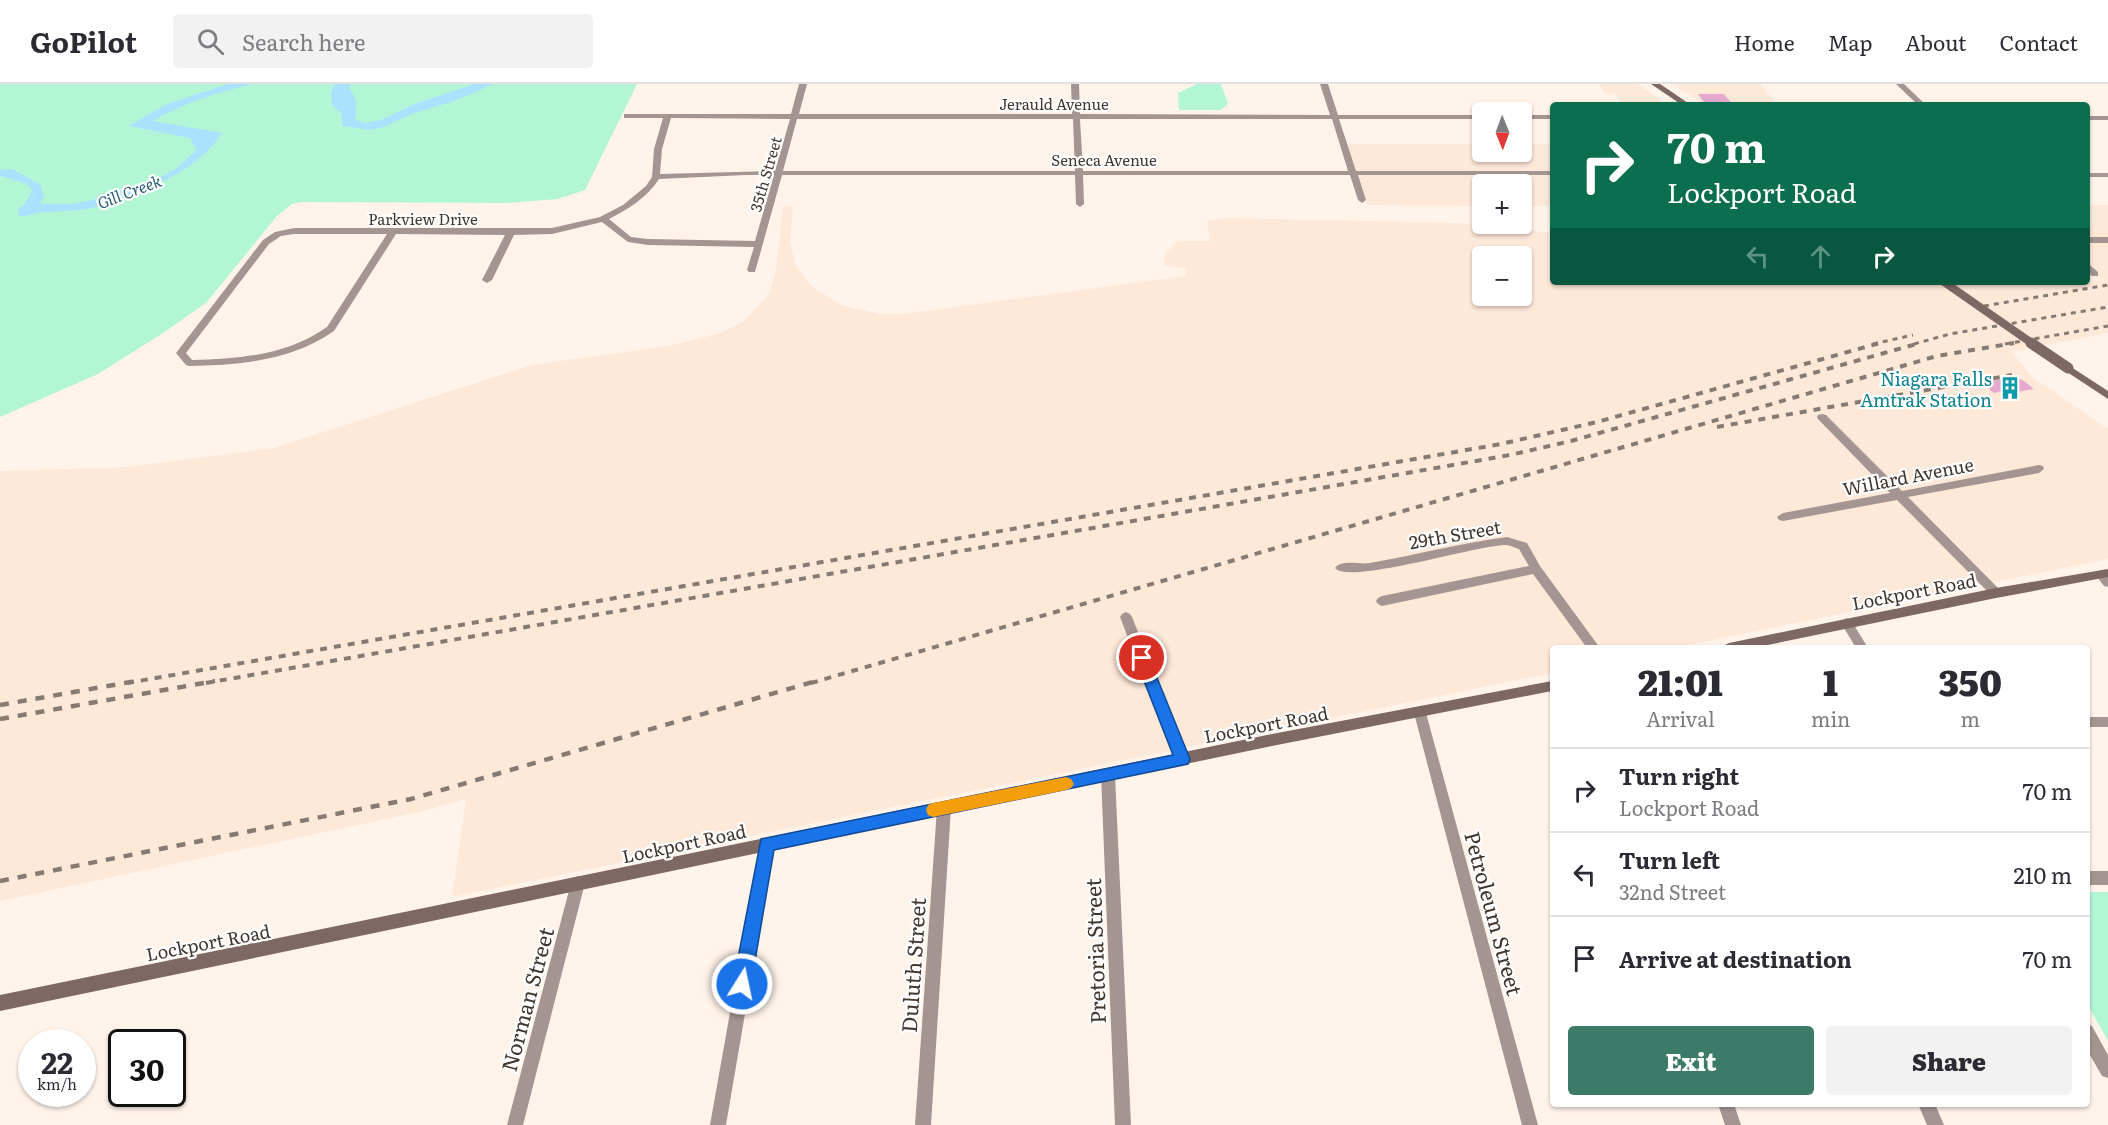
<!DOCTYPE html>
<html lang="en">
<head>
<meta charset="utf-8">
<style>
  body { margin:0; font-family:Literata,serif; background:#f2f2f3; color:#2b2b33; height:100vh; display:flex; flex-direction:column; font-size:22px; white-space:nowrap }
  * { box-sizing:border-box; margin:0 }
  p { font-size:20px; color:#7c7c81 }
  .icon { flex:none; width:33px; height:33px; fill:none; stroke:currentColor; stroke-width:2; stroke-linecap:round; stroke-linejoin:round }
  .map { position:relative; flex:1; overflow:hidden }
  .details { position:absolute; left:1550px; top:561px; width:540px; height:462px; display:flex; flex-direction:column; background:#fff; border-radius:6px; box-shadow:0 2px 4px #0004 }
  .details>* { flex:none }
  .hud { position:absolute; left:1550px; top:18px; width:540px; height:183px; border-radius:6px; box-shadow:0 2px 4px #0004; background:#0b6e4f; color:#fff; overflow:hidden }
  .needle { width:39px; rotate:179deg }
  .controls { position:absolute; left:1472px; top:18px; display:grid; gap:12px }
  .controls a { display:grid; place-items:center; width:60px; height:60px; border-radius:6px; background:#fff; box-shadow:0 2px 4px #0004; font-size:30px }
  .speed { position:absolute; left:18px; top:945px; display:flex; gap:12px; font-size:30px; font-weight:700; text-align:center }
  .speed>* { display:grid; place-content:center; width:78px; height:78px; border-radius:50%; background:#fff; box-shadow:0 2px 4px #0004; line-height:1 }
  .speed small { font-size:15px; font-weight:400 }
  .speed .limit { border:3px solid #111; border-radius:9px; background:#fff; color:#111 }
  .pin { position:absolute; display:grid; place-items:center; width:51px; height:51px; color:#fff; margin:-26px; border:3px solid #fff; border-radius:50%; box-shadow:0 2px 6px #0007 }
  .me { position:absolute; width:66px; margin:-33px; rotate:10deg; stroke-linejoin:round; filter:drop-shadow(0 0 4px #0008) }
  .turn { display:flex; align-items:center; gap:21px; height:126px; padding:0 18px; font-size:27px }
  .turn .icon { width:78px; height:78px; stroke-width:2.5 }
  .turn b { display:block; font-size:42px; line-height:51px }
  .lanes { display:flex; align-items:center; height:57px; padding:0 18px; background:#0003; justify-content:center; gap:30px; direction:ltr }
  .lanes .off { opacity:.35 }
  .eta { display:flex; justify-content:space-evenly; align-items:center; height:102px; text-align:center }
  .eta b { font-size:36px; font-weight:800; line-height:42px }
  .action { display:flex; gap:12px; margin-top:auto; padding:12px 18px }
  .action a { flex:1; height:69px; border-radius:6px; background:#3d7b69; color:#fff; font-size:24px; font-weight:800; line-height:69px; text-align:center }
  .action a+a { background:#f2f2f3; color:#2b2b33 }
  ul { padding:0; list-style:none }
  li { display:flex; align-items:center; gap:18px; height:84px; padding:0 18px; border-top:2px solid #e1e1e2 }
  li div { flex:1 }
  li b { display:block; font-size:22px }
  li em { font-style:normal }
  header { display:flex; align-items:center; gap:36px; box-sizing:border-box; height:84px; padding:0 30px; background:#fff; border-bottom:2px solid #e1e1e2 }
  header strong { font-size:28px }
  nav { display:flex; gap:33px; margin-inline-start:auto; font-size:21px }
  .search { width:420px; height:54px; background:#f2f2f3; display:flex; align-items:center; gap:15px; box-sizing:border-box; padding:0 21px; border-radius:6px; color:#7c7c81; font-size:22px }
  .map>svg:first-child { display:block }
  .built { fill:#fee8d8; fill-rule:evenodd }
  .green { fill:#b2f6d5 }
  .water { fill:#aae2fd }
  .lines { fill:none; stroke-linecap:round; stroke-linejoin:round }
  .stream { stroke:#aae2fd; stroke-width:3 }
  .building { fill:#e5a9d0 }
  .street { fill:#a59592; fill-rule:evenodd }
  .secondary { fill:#7e6863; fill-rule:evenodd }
  .rail-far2 { stroke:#867b72; stroke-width:3; stroke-dasharray:5 5; stroke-linecap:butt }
  .rail-far1 { stroke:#867b72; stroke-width:4; stroke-dasharray:7 7; stroke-linecap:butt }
  .rail { stroke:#867b72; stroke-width:4.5; stroke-dasharray:9 9; stroke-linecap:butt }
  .secondary-bridge-far1 { stroke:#7e6863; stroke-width:8 }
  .secondary-bridge { stroke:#7e6863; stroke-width:11 }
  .route { fill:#1a73e8; stroke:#114b97; stroke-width:1.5 }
  .slow { fill:#f59e0b }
  .labels { text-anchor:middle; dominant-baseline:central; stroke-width:4.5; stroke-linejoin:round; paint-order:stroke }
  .far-street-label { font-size:15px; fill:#42372e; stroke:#fff }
  .far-water-label { font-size:16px; font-style:italic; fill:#285f77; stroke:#fff }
  .culture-label { font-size:18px; fill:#0d838f; stroke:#fff; text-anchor:end }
  .street-label { font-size:18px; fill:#42372e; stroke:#fff }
  .near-street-label { font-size:21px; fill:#42372e; stroke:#fff }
</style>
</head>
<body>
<header>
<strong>GoPilot</strong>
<div class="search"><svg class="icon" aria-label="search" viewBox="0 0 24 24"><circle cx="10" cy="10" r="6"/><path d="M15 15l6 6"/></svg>Search here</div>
<nav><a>Home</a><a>Map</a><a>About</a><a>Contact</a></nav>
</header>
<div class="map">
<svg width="2108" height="1041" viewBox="0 0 2108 1041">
  <rect width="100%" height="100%" fill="#fff3ea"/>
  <path class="built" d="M1598 0H1638L1668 21H1623L1614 9H1605Z
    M1673 0H1760L1778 21H1705Z
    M1346 60H1482V68H1521V60H1552V124L1551 122H1521V100H1482V122L1367 121Z
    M2086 121H2108V249L2012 268 2031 292 2108 345V475L1674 564H1552V589L452 813 466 715 419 728 0 817V387L128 383 274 364 532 281 668 262 718 250 744 237 770 209 776 186 783 122H793L790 157 795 180 810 201 841 221 880 230H903L1186 192 1185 184 1164 181 1165 170 1178 157H1210L1207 137 1226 134 1457 139 1552 149V198H1920L2066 201 2106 195H2087ZM1482 172H1521V212H1482Z"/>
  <path class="green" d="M0 0H637L585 106 558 115 508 119 302 118 292 120 277 132 206 219 160 251 98 290 0 333Z
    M1197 0H1221L1228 20 1221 26H1179L1178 9Z
    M2087 808H2108V957L2087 920Z"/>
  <path class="water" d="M228 0H253C218 8 184 19 153 37L222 49C199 87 135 114 92 124 77 127 61 127 46 128 36 128 29 133 19 132L18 125 34 113 31 104 25 99 0 92V86L12 85 41 101 44 113 40 119 44 120H71L89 117 156 96 178 83 196 66 190 54 129 42 167 20Z
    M335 0H351L349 4C358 16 357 22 355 36L366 39 381 36 415 20 474 0H493L454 17 412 30 384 43 370 46 342 42V30L332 21 331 8Z"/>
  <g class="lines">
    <path class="stream" d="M24 123 35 106"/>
  </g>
  <path class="building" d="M1698 10H1724L1733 21H1706Z
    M2008 294 2011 296 2021 295 2034 305 2012 309 2008 306 1994 309 1982 299Z"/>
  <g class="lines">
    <path class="street" d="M799 0H807L799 30H1072L1071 0H1079L1080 30 1330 31 1320 0H1328L1338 31H1482V35H1339L1356 87H1552V91H1358L1366 116 1362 119 1358 116 1350 91H1083L1084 120 1080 123 1076 120 1075 91H782L755 188H749L747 186 754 163 648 161 628 158 602 138 552 150 514 151 492 196 487 199 482 196 505 151 396 150 334 247C291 277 240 281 189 282L186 281 176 269 263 156 275 148 294 144H552L600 133 623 121 646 102 652 93 654 65 663 34H624V30H791ZM671 34 790 35 775 87 660 90 662 65ZM797 35H1073L1075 87H783ZM1080 35H1332L1348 87H1083ZM746 91H774L755 157 648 155 631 153 609 135C628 125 647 114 659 95ZM294 150H387L327 243C287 271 240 275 192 276L186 269 269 160 281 152Z
      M1896 0H1904L1926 21H1918Z
      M1521 31H1552V35H1521Z
      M2086 32H2108V36H2086Z
      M2086 89H2108V93H2086Z
      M2086 153H2108V159H2086Z
      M2086 178 2098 188V192H2092L2086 187Z
      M1822 330 1826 331 1902 407 2039 381 2043 382 2044 385 2039 389 1908 413 2000 506 2002 509 2000 512H1992L1897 416 1783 437 1779 436 1777 433 1783 429 1890 409 1818 335 1817 333 1818 331Z
      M1507 453 1527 459 1540 482 1600 564H1587L1533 490 1382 522 1378 520 1376 517 1378 514 1382 512 1529 482 1519 465C1515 464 1510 461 1506 461 1477 461 1349 501 1335 484 1342 475 1360 481 1370 479 1416 471 1461 459 1507 453Z
      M2101 486 2108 491V503L2104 502 2095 490Z
      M1126 528 1130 530 1132 533 1189 675 1187 679 1182 681 1177 679 1175 675 1120 533 1122 530Z
      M1847 534 1851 536 1868 564H1856L1841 539 1843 536Z
      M1420 624 1425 625 1426 629 1538 1041H1522L1414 629 1415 625Z
      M2086 633H2108V643H2086Z
      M1108 685 1113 687 1115 691 1131 1041H1115L1101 691 1103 687Z
      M944 718 949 720 951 724 931 1041H915L937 724 939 720Z
      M767 754 772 756 774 760 726 1041H710L760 760 762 756Z
      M2086 787H2108V801H2086Z
      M578 792 583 794 585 799 523 1041H507L571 799 573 794Z
      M2086 940 2092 942 2108 971V994L2102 992 2086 964Z
      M1718 1020H1734L1741 1041H1725Z
      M1918 1020H1935L1944 1041H1927Z"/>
    <path class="secondary" d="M1651 0H1660L1691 21H1682Z
      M2068 281 2108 307V315L2064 286 2063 284Z
      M2108 485V493L1996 514 1753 564H1723L1725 561 1729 559 1996 504Z
      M1552 597V607L1272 662 0 927V911L1272 650Z"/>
    <path class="rail-far2" d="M1984 222 2108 201
      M1873 260 1913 251
      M1914 260 1950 250 2108 223
      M2005 260 2108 242"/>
    <path class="rail-far1" d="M1717 343 2012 291
      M127 599 1501 360 1597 338 1880 259
      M206 599 1510 371 1571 357 1920 259
      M811 599 1937 272 2014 259"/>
    <path class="rail" d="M0 621 136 597
      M0 635 215 597
      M0 797 411 715 816 597"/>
    <path class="secondary-bridge-far1" d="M1944 198 2033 260"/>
    <path class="secondary-bridge" d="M2031 259 2068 284"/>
  </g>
  <path class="route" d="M1142 568 1147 570 1149 574 1190 675 1188 680 774 766 751 900 748 906 742 909 736 906 733 900 761 755 1173 671 1135 574 1137 570Z"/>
  <path class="slow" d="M1066 693 1071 695 1074 700 1071 704 1066 706 933 733 928 731 926 726 928 721 933 719Z"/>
  <defs>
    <g id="building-bare" transform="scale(1.8)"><path d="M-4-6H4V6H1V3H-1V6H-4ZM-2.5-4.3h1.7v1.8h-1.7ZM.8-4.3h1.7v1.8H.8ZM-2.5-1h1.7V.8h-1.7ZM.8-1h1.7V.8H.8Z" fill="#0f9aa8" stroke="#fff" stroke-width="2.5" paint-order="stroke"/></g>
  </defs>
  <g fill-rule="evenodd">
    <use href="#building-bare" x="2010" y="304"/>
  </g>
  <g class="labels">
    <g class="far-street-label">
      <text x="1054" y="19">Jerauld Avenue</text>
      <text x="1104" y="75">Seneca Avenue</text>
      <text transform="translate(765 90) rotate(-74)">35th Street</text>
      <text x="423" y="134">Parkview Drive</text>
    </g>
    <g class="far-water-label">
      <text transform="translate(129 107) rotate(-21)">Gill Creek</text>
    </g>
    <g class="culture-label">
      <text x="1992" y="294">Niagara Falls<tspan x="1992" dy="21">Amtrak Station</tspan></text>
    </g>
    <g class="street-label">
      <text transform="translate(1908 392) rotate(-11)">Willard Avenue</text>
      <text transform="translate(1455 450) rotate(-10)">29th Street</text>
      <text transform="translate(1914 507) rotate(-11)">Lockport Road</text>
      <text transform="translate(1266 640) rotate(-11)">Lockport Road</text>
      <text transform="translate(684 759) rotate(-12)">Lockport Road</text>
      <text transform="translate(208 858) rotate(-11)">Lockport Road</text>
    </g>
    <g class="near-street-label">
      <text transform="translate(1495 829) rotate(75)">Petroleum Street</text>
      <text transform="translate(1094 867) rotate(-92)">Pretoria Street</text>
      <text transform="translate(912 881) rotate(-86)">Duluth Street</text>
      <text transform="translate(526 915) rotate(-75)">Norman Street</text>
    </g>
  </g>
</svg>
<div class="controls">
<a><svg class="needle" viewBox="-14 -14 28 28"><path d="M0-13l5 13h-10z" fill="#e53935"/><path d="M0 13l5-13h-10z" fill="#7c7c81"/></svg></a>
<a>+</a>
<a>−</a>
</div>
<div class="speed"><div>22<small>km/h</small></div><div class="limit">30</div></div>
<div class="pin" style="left:1142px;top:574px;background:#d93025"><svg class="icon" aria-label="arrive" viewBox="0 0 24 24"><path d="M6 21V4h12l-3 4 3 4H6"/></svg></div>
<svg class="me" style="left:742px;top:900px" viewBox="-20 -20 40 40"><circle r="17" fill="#1a73e8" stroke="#fff" stroke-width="3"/><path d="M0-11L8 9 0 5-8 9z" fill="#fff"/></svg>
<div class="hud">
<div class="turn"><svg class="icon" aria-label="right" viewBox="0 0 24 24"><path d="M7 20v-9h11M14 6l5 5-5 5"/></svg><div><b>70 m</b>Lockport Road</div></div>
<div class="lanes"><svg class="icon off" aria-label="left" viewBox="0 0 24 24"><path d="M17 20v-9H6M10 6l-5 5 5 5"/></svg><svg class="icon off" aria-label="ahead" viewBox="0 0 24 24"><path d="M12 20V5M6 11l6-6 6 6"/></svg><svg class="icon" aria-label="right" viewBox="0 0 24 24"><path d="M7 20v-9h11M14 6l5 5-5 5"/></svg></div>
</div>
<section class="details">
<div class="eta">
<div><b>21:01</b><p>Arrival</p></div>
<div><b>1</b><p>min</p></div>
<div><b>350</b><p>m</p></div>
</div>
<ul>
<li><svg class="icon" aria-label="right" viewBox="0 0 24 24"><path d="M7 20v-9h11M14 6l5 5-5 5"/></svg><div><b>Turn right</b><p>Lockport Road</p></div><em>70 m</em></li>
<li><svg class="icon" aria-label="left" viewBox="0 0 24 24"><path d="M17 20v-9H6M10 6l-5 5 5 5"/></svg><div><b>Turn left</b><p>32nd Street</p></div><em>210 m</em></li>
<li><svg class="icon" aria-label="arrive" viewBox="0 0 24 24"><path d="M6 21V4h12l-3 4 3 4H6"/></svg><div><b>Arrive at destination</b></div><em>70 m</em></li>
</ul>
<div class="action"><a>Exit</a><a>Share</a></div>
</section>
</div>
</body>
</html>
